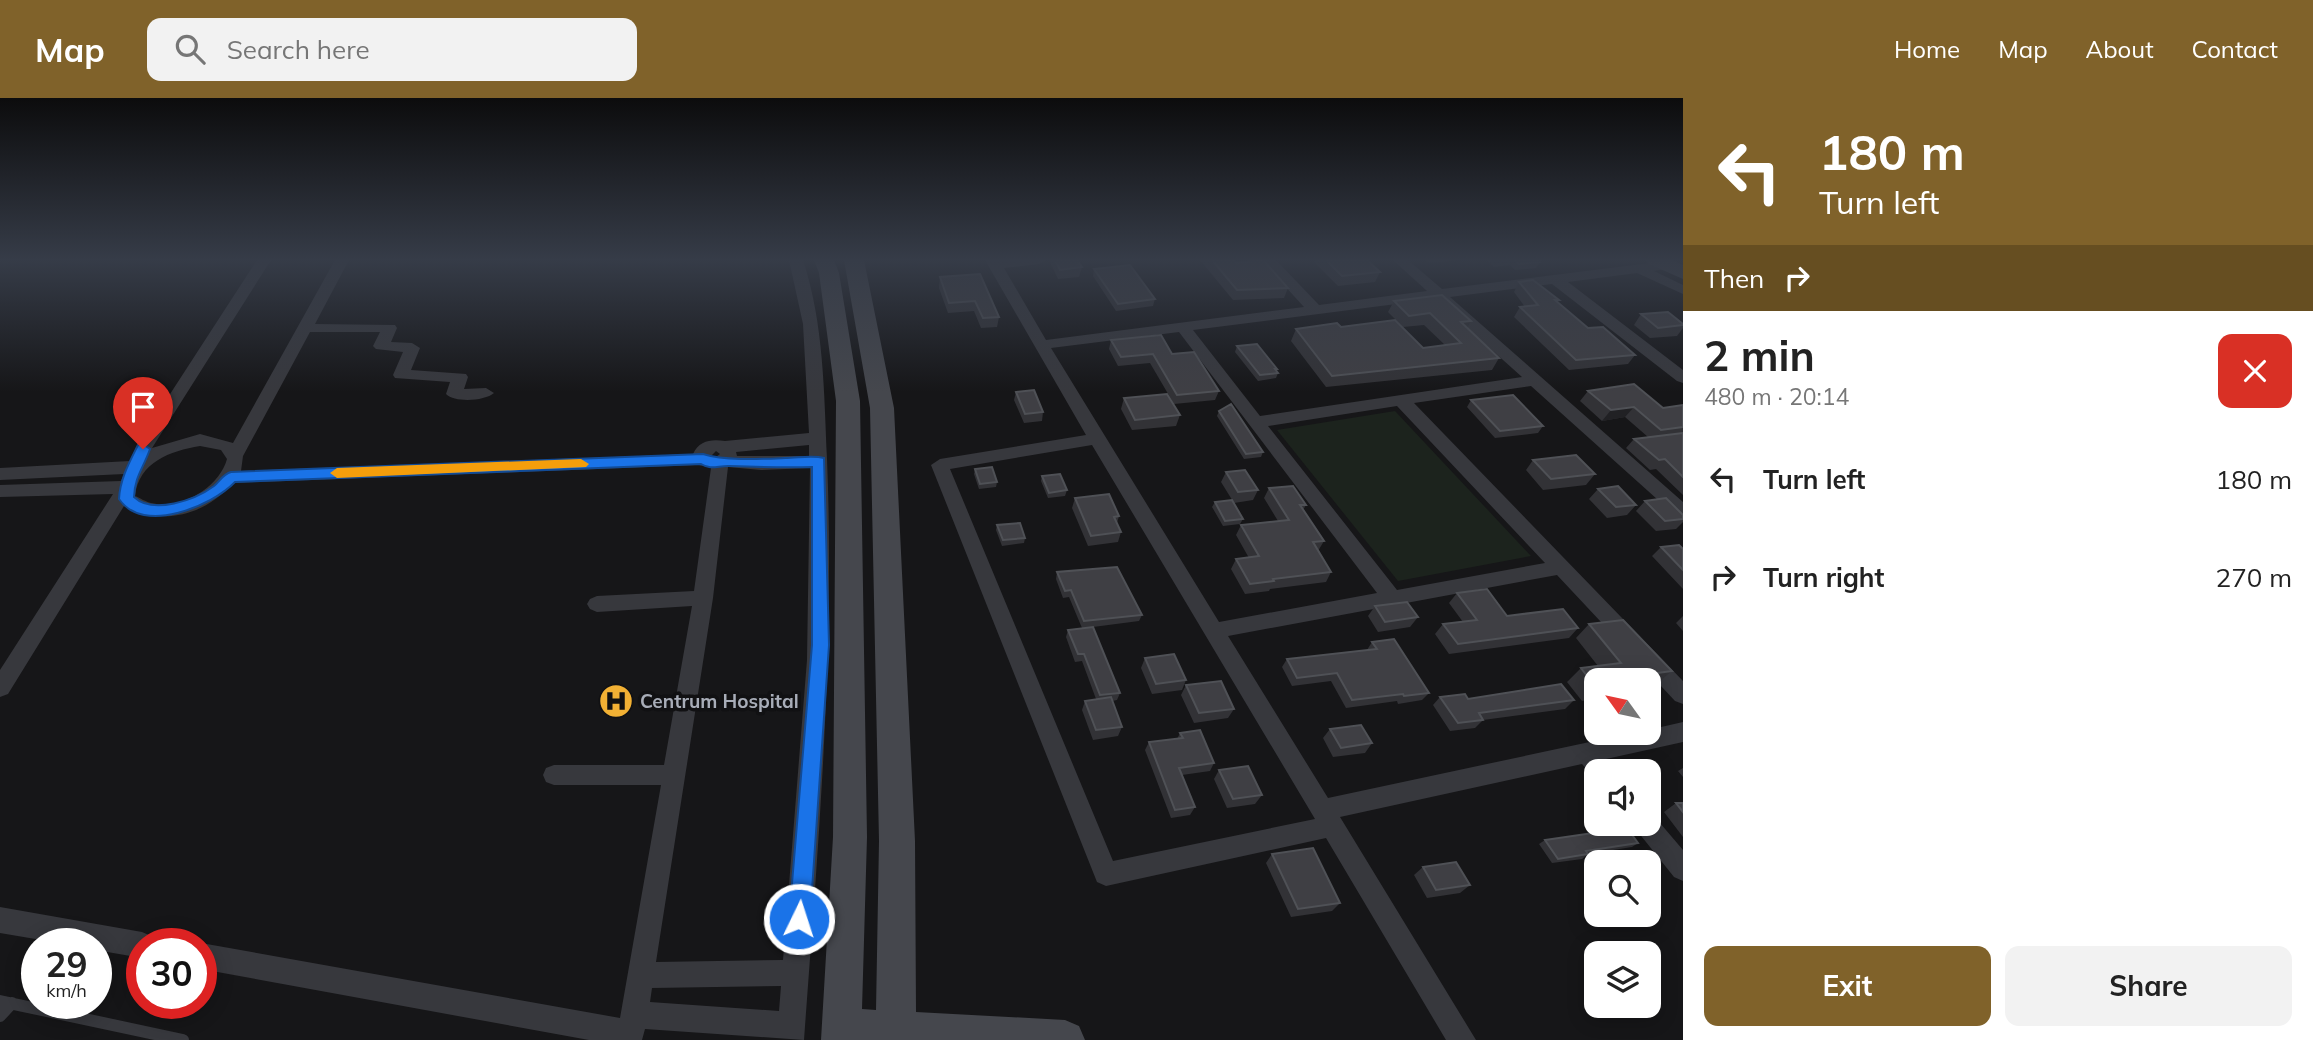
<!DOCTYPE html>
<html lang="en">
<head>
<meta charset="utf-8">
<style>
  body { margin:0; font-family:Mulish,sans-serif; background:#f2f2f2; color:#222; height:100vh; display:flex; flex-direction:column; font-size:26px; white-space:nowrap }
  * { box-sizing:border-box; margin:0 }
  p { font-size:23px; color:#767676 }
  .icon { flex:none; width:38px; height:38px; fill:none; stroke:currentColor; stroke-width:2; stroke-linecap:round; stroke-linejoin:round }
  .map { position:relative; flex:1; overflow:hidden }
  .side { display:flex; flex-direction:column; background:#fff; width:630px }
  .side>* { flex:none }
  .banner { background:#80622a; color:#fff; overflow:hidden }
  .needle { width:46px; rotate:303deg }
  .tools { position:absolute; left:1584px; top:570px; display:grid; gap:14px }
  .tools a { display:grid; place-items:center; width:77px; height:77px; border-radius:14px; background:#fff; box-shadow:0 4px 18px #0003; font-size:35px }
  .speed { position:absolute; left:21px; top:830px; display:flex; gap:14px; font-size:35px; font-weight:700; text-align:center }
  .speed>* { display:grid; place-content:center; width:91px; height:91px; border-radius:50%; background:#fff; box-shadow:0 4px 18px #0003; line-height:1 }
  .speed small { font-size:18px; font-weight:400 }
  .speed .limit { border:10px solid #d22; background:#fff; color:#111 }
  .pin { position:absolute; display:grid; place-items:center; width:60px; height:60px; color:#fff; margin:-72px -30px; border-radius:50% 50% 50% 0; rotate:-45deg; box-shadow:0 0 7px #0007 }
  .pin .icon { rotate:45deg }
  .me { position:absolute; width:77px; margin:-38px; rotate:4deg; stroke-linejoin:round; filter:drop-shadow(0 0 5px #0008) }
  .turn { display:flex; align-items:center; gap:24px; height:147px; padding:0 21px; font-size:32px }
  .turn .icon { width:91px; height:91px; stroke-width:2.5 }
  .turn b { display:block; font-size:49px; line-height:60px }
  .then { display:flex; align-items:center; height:66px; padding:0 21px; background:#0003; gap:14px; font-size:26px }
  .round { display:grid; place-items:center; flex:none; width:74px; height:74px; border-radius:14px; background:#f2f2f2 }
  .head { display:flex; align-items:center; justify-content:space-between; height:119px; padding:0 21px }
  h1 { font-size:42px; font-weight:700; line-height:52px }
  .primary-button { display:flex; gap:14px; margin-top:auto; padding:14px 21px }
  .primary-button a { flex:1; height:80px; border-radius:14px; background:#80622a; color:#fff; font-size:28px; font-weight:700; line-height:80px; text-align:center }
  .primary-button a+a { background:#f2f2f2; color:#222 }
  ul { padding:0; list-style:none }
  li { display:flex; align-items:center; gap:21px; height:98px; padding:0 21px }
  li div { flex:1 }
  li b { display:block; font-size:26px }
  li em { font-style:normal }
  header { display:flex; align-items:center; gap:42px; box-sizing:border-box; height:98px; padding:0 35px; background:#80622a; color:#fff }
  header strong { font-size:33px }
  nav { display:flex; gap:38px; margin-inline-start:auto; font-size:24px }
  .search { width:490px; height:63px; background:#f2f2f2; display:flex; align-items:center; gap:18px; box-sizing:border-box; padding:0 24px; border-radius:14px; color:#767676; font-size:26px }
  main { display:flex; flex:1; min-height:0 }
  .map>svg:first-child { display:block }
  .green { fill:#1c231d }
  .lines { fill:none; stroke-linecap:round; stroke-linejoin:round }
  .lane { stroke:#37383d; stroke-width:12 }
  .street { fill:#37383d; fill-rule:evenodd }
  .secondary { fill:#45474d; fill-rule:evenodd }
  .wall { fill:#323236 }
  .shaded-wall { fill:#212124 }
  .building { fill:#3f3f44; stroke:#4f5156; stroke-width:2 }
  .route { fill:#1a73e8; stroke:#114b97; stroke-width:2 }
  .slow { fill:#f59e0b }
  .labels { text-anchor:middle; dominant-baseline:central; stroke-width:7; stroke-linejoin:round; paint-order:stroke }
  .poi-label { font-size:19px; font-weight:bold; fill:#a8adb8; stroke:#111113; text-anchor:start }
</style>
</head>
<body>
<header>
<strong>Map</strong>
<div class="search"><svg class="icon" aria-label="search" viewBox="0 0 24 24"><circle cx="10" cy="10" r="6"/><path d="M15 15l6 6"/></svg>Search here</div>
<nav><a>Home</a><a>Map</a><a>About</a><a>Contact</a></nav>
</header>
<main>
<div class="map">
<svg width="1683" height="942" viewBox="0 0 1683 942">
  <rect width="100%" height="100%" fill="#161618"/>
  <path class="green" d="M1395 313 1531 458 1398 483 1277 332Z"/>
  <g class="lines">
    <path class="lane" d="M0 903 183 942
      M0 918 12 905"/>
    <path class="street" d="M257 162H271L152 350 200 336 233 345 335 162H349L315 226 395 227 397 230 391 244 412 245 420 250 411 272 466 276 468 279 464 291 486 290 494 295C485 303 455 305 446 296L450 284 395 280 393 277 403 254 376 251 373 248 380 234H310L243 358 241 373 693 356C699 342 712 341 725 343L809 335 803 226 789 162H803C824 226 824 294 827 361 835 554 818 749 804 942L645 931 642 942H589L201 871V845L620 920 661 687H554L546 684 543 677 546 670 554 667H664L692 508 597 514 590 511 587 506 590 501 597 498 694 493 711 370 699 367 233 385C204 418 162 428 124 408L8 596 0 599V572L113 396 0 399V387L121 383 124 376 0 382V370L130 363 137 347ZM809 347V358H737L736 354ZM200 348 221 352 227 361C219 390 181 412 151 405 146 404 140 400 135 398 139 364 170 353 200 348ZM716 353 720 356 716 359 711 358ZM728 369 761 372 810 370 807 562 783 862 656 864 713 500ZM781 888 779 913 650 904 652 890Z
      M985 162H1046L1039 166 1004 170 1046 242 1304 209 1261 162H1276L1319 207 1427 193 1393 162H1408L1442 191 1666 163 1673 167 1671 170 1654 173 1683 187V196L1637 175 1568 184 1683 272V285L1677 283 1552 186 1450 199 1683 404V421L1677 419 1531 288 1414 305 1683 583V606L1675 603 1557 477 1228 538 1328 700 1632 635H1648V632L1683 624V644L1606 661 1614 674H1596V682L1582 666 1340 719 1476 942H1446L1326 740 1106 788 1097 784 931 367 940 361 1086 337ZM1435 201 1522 279 1260 318 1193 232ZM1179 234 1377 495 1219 524 1051 250ZM1397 308 1545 465 1397 492 1268 328ZM1092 347 1315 721 1113 763 950 371Z
      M1648 716 1654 718 1683 752V783L1674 779 1638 734 1634 726H1648Z
      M0 809 142 834 151 838 154 845H142V860L96 852V845H59L0 835Z"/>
    <path class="secondary" d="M814 162H834L839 175 860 303 867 739 862 911 876 912 879 743 870 310 844 162H864L894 310 915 743 916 914 1065 922 1079 928 1085 942H821L833 739 836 303 819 175Z
      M1646 162H1672L1683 167V181L1649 166Z"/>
  </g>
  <path class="wall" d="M1049 162H1077L1082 169 1079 179 1058 181Z
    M1200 162H1234L1237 165 1288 190 1284 200 1233 202Z
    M1315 162H1367L1380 174 1375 184 1338 188 1314 164Z
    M1426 162H1460L1429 165Z
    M1487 162H1539L1540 164 1536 170 1515 172 1510 167 1494 169Z
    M1094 171 1155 201 1153 208 1116 213 1093 178Z
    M940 179 999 219 997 229 981 230 974 213 948 215 939 190Z
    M1519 184 1559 202 1558 204 1588 230 1635 257 1628 266 1569 272 1514 219 1520 209H1525L1514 194Z
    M1394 203 1471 223 1467 230 1499 260 1492 272 1326 289 1291 243 1296 231 1341 229 1423 250 1445 247 1424 227 1403 229 1388 214Z
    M1641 216 1683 226V230L1677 238 1650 240 1634 227Z
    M1111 242 1172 256 1219 293 1215 302 1174 306 1150 265 1118 268 1109 251Z
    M1237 248 1277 271 1276 273 1278 275 1276 280 1258 283 1235 254Z
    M1588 293 1663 310 1683 307V397L1656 371 1650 372 1626 350 1634 341 1648 339 1625 319 1602 323 1580 303Z
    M1016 294 1043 314 1042 323 1024 325 1014 302Z
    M1124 300 1180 317 1176 328 1132 332 1121 311Z
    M1471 302 1543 328 1538 335 1495 340 1467 309Z
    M1219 313 1263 354 1261 359 1244 361 1217 318Z
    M1533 362 1595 376 1586 387 1543 392 1526 372Z
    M975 371 997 384 996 389 979 391 974 376Z
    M1226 374 1258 392 1253 402 1234 405 1221 384Z
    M1042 378 1067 392 1065 398 1048 400 1041 383Z
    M1269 390 1306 407 1303 412 1324 443 1318 453 1331 474 1326 484 1270 491 1269 493 1245 496 1231 471 1236 461 1249 460 1236 437 1241 427 1278 423 1264 400Z
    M1598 391 1636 407 1627 417 1607 420 1589 401Z
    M1075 400 1119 418 1117 425 1121 434 1118 444 1088 448 1072 410Z
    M1645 403 1683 417V424L1676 431 1656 433 1636 413Z
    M1215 404 1243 421 1240 426 1223 428 1212 409Z
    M997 427 1025 440 1024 445 1002 448 996 432Z
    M1661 449 1683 451V491L1652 458Z
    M1057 474 1142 517 1139 523 1093 529 1120 595 1117 602 1112 603 1122 629 1118 638 1093 642 1082 612 1085 603 1096 601 1082 563 1075 564 1066 539 1068 532 1082 530 1069 499 1063 500 1056 481Z
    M1457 495 1507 518 1578 530 1569 540 1449 556 1435 536 1443 526 1463 524 1449 505Z
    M1375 508 1418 519 1410 529 1378 534 1368 518Z
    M1683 518V533L1676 525Z
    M1589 526 1672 573 1656 586 1648 587V583H1596V601L1582 603 1567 584 1581 570 1598 568 1576 540Z
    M1372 544 1429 595 1422 602 1398 606 1397 603 1346 610 1331 583 1292 588 1282 569 1287 561 1367 552Z
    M1145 560 1186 582 1182 592 1152 596 1141 570Z
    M1186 587 1234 611 1228 620 1194 625 1181 597Z
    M1440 599 1468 601 1574 602 1565 611 1483 622 1475 630 1450 633 1433 607Z
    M1330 631 1372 645 1365 655 1333 659 1323 640Z
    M1180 635 1214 665 1210 673 1182 677 1195 709 1190 717 1171 720 1145 652 1149 644 1177 641Z
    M1683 670V679L1678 673Z
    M1219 672 1262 697 1255 706 1227 710 1214 681Z
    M1676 705H1683V739L1664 714Z
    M1545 742 1638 745 1632 749 1588 756 1582 761 1552 765 1539 746Z
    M1272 756 1340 805 1332 813 1291 819 1266 765Z
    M1423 769 1470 787 1460 795 1427 800 1414 777Z"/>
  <path class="shaded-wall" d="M1634 309 1625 319 1602 323 1611 312Z"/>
  <path class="building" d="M1055 162H1077L1082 169 1060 172Z
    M1212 162H1234L1237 165 1263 162 1288 190 1237 192Z
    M1326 162H1367L1380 174 1342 178Z
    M1515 162H1539L1540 164 1519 166Z
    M1130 167 1155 201 1118 206 1094 171Z
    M980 176 999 219 983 220 975 203 949 205 940 179Z
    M1533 182 1559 202H1555L1588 230 1603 229 1635 257 1576 262 1520 209 1538 207 1519 184Z
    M1442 197 1471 223 1461 224 1499 260 1332 278 1296 231 1337 225 1341 229 1395 222 1423 250 1461 245 1430 215 1409 218 1394 203Z
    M1668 214 1683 226V227L1658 230 1641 216Z
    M1161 237 1172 256 1194 254 1219 293 1177 297 1153 256 1121 259 1111 242Z
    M1257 246 1277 271H1275L1278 275 1260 277 1237 248Z
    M1634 286 1663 310 1683 307V329L1661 332 1634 309 1611 312 1588 293Z
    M1034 292 1043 314 1025 316 1016 294Z
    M1167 296 1180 317 1135 322 1124 300Z
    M1513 297 1543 328 1500 333 1471 302Z
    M1231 306 1263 354 1246 356 1219 313Z
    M1683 335V379L1665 361 1659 362 1634 341Z
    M1576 357 1595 376 1551 381 1533 362Z
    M992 369 997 384 980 386 975 371Z
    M1245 372 1258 392 1238 394 1226 374Z
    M1060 376 1067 392 1049 395 1042 378Z
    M1293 388 1306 407H1300L1324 443 1313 444 1331 474 1273 481 1274 483 1250 486 1236 461 1259 458 1241 427 1289 422 1269 390Z
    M1618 388 1636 407 1616 409 1598 391Z
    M1109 396 1119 418 1114 419 1121 434 1091 438 1075 400Z
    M1666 400 1683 417V421L1665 423 1645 403Z
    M1232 402 1243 421 1225 423 1215 404Z
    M1020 425 1025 440 1003 442 997 427Z
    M1679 447 1683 451V472L1661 449Z
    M1117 469 1142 517 1084 523 1071 492 1065 493 1057 474Z
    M1487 491 1507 518 1563 511 1578 530 1458 546 1443 526 1477 522 1457 495Z
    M1407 504 1418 519 1385 524 1375 508Z
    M1623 522 1672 573 1620 580 1622 583H1596V590L1581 570 1621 565 1589 526Z
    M1093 529 1120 595 1100 597 1084 556H1078L1068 532Z
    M1394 541 1429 595 1404 598 1403 596 1352 602 1337 575 1297 580 1287 561 1377 551 1372 544Z
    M1174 556 1186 582 1156 586 1145 560Z
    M1221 583 1234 611 1199 615 1186 587Z
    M1561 586 1574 602 1479 615 1483 622 1458 625 1440 599 1465 596 1468 601Z
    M1111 599 1122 629 1096 632 1085 603Z
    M1361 627 1372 645 1341 650 1330 631Z
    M1200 632 1214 665 1179 670 1195 709 1175 712 1149 644 1183 640 1180 635Z
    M1248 668 1262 697 1233 701 1219 672Z
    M1676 705H1683V714Z
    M1627 730 1638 745 1586 753 1588 756 1558 761 1545 742Z
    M1313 750 1340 805 1298 811 1272 756Z
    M1456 764 1470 787 1436 792 1423 769Z"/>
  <linearGradient id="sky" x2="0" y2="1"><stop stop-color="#0c0c0d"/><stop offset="0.55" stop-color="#363c48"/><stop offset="1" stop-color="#363c48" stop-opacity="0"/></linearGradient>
  <rect width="1683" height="294" fill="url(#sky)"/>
  <path class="route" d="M143 346 150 351C143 371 135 378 134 399 153 417 195 402 214 388 220 383 223 376 231 374L703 356C725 363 761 361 785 360 798 360 812 357 824 360L829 547 810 821 807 828 799 831 792 828 789 821 812 547V369C783 370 756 369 728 368 717 368 711 372 701 366L235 384C212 408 143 437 119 401 120 381 129 365 138 347Z"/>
  <path class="slow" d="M581 361 589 366 586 369 337 380 330 375 337 370Z"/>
  <defs>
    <g id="hospital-disc" transform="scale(1.75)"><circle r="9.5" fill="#f2b134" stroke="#111113"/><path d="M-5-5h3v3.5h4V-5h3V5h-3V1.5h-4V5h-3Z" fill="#111"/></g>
  </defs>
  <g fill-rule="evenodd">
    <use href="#hospital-disc" x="616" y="603"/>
  </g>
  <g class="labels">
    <g class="poi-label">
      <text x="640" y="603">Centrum Hospital</text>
    </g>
  </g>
</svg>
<div class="tools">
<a><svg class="needle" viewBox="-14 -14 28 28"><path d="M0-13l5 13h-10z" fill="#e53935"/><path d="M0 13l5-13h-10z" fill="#767676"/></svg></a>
<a><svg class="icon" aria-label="sound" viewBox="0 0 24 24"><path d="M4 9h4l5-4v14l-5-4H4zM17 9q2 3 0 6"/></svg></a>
<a><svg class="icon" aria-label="search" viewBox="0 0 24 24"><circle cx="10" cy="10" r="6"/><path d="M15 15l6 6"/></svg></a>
<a><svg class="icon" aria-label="layers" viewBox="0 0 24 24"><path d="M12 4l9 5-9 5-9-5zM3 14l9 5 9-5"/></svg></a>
</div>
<div class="speed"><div>29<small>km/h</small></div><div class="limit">30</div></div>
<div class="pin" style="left:143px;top:351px;background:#d93025"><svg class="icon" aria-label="arrive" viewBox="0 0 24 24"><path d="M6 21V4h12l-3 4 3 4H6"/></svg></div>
<svg class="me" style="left:799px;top:821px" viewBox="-20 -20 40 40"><circle r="17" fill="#1a73e8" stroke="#fff" stroke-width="3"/><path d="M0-11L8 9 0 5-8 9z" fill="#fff"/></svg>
</div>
<section class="side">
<div class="banner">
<div class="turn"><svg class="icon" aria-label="left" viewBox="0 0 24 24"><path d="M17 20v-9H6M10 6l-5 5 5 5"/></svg><div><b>180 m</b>Turn left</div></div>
<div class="then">Then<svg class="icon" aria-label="right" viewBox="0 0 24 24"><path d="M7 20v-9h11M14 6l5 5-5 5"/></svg></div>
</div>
<div class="head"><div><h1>2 min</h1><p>480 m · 20:14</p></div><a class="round" style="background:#d93025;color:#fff"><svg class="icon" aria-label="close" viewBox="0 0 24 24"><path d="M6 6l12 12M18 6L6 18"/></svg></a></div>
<ul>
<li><svg class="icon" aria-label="left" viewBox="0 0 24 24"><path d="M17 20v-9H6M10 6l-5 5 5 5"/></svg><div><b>Turn left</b></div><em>180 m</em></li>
<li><svg class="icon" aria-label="right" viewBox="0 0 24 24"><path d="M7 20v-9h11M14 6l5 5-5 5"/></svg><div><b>Turn right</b></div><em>270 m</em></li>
</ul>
<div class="primary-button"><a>Exit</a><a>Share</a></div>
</section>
</main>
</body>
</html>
